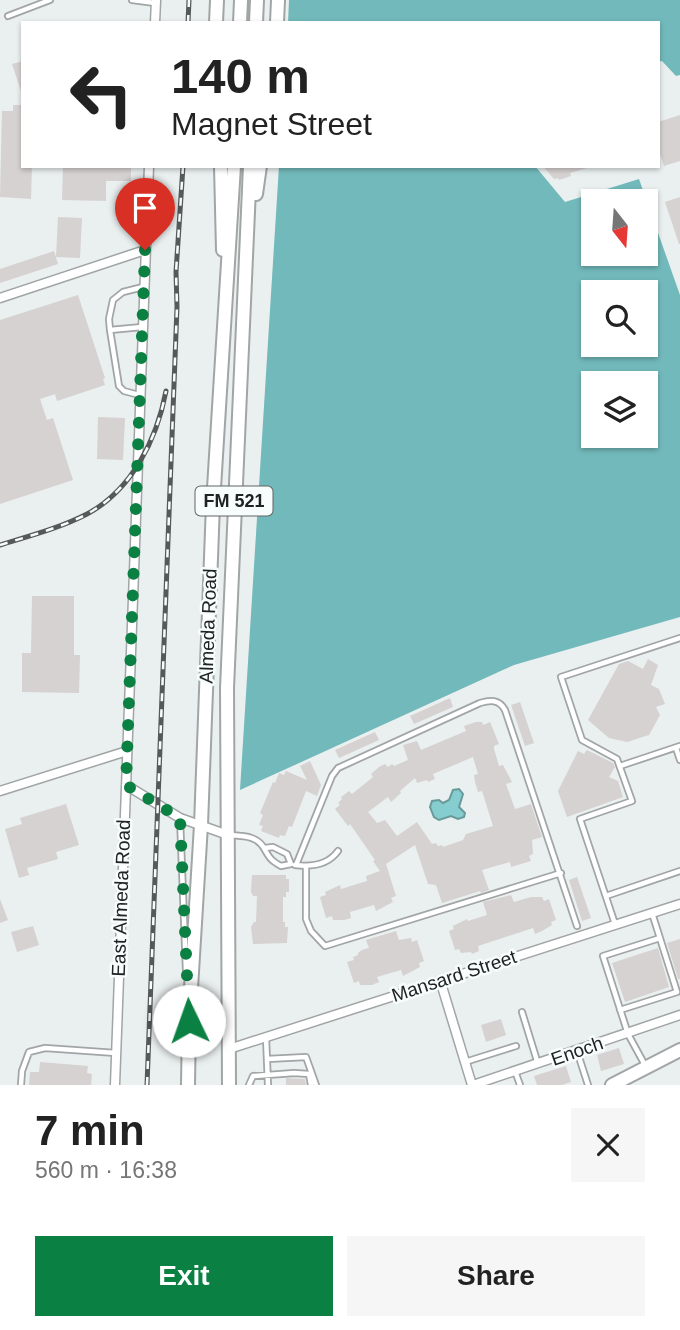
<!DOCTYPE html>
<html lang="en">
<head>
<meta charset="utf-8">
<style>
  body { margin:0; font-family:Helvetica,sans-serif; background:#f6f6f6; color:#222; height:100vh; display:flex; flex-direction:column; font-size:26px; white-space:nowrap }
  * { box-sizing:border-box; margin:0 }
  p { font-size:23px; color:#767676 }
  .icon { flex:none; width:38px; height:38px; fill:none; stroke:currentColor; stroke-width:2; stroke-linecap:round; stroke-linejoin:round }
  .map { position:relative; height:1085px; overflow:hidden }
  .panel { display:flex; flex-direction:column; background:#fff; flex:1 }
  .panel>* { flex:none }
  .top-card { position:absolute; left:21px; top:21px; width:639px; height:147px; border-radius:0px; box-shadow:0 2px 5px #0004; background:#fff; color:#222; overflow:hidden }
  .needle { width:46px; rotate:163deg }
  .buttons { position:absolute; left:581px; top:189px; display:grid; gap:14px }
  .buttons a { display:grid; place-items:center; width:77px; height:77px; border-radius:0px; background:#fff; box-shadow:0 2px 5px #0004; font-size:35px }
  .pin { position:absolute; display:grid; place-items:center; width:60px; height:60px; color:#fff; margin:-72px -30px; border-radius:50% 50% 50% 0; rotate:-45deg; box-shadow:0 0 7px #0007 }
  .pin .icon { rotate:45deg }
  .me { position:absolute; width:77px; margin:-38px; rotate:357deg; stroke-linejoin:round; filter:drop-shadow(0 0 5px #0008) }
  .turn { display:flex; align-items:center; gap:24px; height:147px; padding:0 35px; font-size:32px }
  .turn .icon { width:91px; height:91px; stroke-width:2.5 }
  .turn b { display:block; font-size:49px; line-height:60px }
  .round { display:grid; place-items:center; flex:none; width:74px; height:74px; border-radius:0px; background:#f6f6f6 }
  .head { display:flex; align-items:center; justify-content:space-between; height:119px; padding:0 35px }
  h1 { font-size:42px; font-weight:700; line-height:52px }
  .action { display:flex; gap:14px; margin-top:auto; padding:14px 35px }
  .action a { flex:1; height:80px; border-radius:0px; background:#0b8043; color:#fff; font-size:28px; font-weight:700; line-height:80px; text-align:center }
  .action a+a { background:#f6f6f6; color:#222 }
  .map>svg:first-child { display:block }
  .forest { fill:#72b9bb; fill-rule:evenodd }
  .water { fill:#86cdcf; stroke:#689a9b; stroke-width:2 }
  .building { fill:#d6d2d1; fill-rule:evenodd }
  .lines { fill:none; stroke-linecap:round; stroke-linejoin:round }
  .service-casing { stroke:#a1a5a5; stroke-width:8 }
  .minor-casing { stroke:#a1a5a5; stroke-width:11 }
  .secondary-casing { stroke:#a1a5a5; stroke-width:16 }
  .primary-casing { stroke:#a1a5a5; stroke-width:16 }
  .service { stroke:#fff; stroke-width:4.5 }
  .minor { stroke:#fff; stroke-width:8 }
  .secondary { stroke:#fff; stroke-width:12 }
  .primary { stroke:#fff; stroke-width:12 }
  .rail-casing { stroke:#565959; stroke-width:5 }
  .rail { stroke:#f7fcfc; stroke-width:2.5; stroke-dasharray:8; stroke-linecap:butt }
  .route { stroke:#0b8043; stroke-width:12; stroke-dasharray:0 21.6 }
  .labels { text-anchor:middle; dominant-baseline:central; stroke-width:5; stroke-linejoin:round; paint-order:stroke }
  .shield { fill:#f7fcfc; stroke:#616464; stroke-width:2 }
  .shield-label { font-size:18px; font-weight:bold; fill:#212323 }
  .street-label { font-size:19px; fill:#212323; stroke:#f7fcfc }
</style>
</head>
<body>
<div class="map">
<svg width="680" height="1085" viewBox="0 0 680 1085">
  <rect width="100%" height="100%" fill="#eaefef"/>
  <path class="forest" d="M289 0H680V75L676 76 662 61 658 62V23H288Z
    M279 166H535L565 202 639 179 680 295V617L514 665 240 790ZM593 201H646V254H593ZM593 292H646V345H593ZM593 383H646V436H593Z"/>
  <path class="water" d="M459 789 463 794 459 807 465 813 464 817 458 819 451 816 439 820 434 817 430 807 432 801 439 800 443 803 449 800 453 790Z"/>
  <path class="building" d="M23 61V90L21 91 12 64Z
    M13 105H23V166H32L31 199 0 197 2 111H13Z
    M680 115V161L664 166 658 148V122Z
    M63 166H131V181H106V201L62 200Z
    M543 166H587V168L570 173 571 176 559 180 558 178 554 179Z
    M680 197V244H679L665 202Z
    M58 217 82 218 80 258 56 257Z
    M54 251 58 264 0 283V269Z
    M78 295 105 378 103 379 105 385 57 401 55 394 40 399 47 420 53 418 73 480 0 504V320Z
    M98 417 125 418 123 460 97 459Z
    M32 596H74V655H80L79 693 22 692V653H31Z
    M648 659 658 665 651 685 659 689 665 704 656 707 660 715 649 735 627 742 609 738 588 720 619 664 628 661 643 669Z
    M450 698 453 707 414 724 410 716Z
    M520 702 534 743 525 746 511 705Z
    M476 722H482L483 725 490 722 499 744 494 746V749L499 766 503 765 512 782 506 784 515 809 531 804 542 837 532 840 533 854 529 856 531 861 511 867 510 862 482 870 489 890 481 893 480 891 442 903 436 885 428 884 415 845 386 864 396 896 391 898 393 902 376 911 374 905 350 912 351 918 344 920H333L332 916 326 918 320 897 326 895 325 892 340 885 341 889 367 881 366 876 380 871 373 861 375 860 350 824 348 826 335 809 340 805 338 803 342 799 341 797 349 791 352 794 373 777 371 774 379 767 385 764 388 767 392 764 394 766 408 760 403 745 417 741 421 750 466 731 464 726ZM473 757 478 774 474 775 475 782 478 792 482 791 493 826 466 834 463 840 443 847 442 845 438 846 436 843 432 844 417 822 397 836 385 820 377 823 368 812 388 797 391 802 401 793 400 791 415 778 417 783 427 780 428 782 435 779 433 774Z
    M375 732 379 740 339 758 335 750Z
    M587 750 613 763 615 767 609 777 618 781 623 797 567 817 558 791 578 751 584 754Z
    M310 761 321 785 317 796 306 791 292 827 289 826 285 836 280 835 279 838 261 831 263 826 259 825 263 815 260 813 273 782 275 783 279 773 284 775 286 771 307 780 300 766Z
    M66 804 79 845 56 852 58 859 27 868 29 875 19 878 5 829 22 824 20 818Z
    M252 875H286V879H289V892H286V897H283V922H285V927H288L287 943 253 944 251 927 254 922H256L257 896H253L251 892Z
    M577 877 591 918 582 921 569 880Z
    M511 895 514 902 531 897H542L544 901 549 899 556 920 551 922 552 925 542 931 535 934 533 928 478 946 479 951 472 954 471 952 461 953 459 949 455 950 449 931 454 929 453 926 467 919 468 921 487 915 483 902Z
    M0 899 8 920 0 923Z
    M33 926 39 945 17 952 11 932Z
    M396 931 399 940 411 938 412 942 417 940 424 961 419 963 420 967 403 976 401 970 377 977 379 982 372 985H360L359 981 354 983 347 962 354 960 353 957 358 955V953L362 950 369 948 366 940Z
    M680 939V979H678L667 943Z
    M658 948 669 987 625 1002 612 963Z
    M501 1019 506 1035 486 1042 481 1025Z
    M619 1048 624 1064 601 1071 597 1055Z
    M40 1062 88 1066 87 1073 92 1074 91 1085H29L30 1072H39Z
    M566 1066 571 1082 562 1085H537L534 1076Z
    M286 1078 305 1079 306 1085H286Z"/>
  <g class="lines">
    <g class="service-casing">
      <path id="service" d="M132 0 155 3
        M8 16 50 0
        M110 330 109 319 113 300 123 292 143 287
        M139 395 124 391 119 386 110 330 142 327
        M676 748 680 760
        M620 766 680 746
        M180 818 186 971
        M228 835C242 836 258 835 265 850 270 859 272 861 281 866L291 864 287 854 273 847 265 848
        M295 865C311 867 328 865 338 851
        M296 865 332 776 338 768 480 703C490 700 499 699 505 710L577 926
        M306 866V919L311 931 325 946 561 873
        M606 896 680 871
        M615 924 580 819 632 801 617 759 582 740 561 677 680 638
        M620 1010 677 992 652 913
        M522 1012 538 1064
        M266 1037 268 1085
        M577 1051 588 1085
        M267 1059 306 1057 316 1085
        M465 1062 516 1046
        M646 1067 628 1034 603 956 660 938
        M515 1071 520 1085
        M21 1085 22 1071 29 1052 45 1048 116 1053
        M249 1085 253 1076 294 1073 309 1074 311 1085"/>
    </g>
    <g class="minor-casing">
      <path id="minor" d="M155 23 156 0
        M0 298 145 250
        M126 785 180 818 228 835
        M0 791 127 751
        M440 980 472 1085
        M229 1049 680 904
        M115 1085 149 166
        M473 1085 680 1015"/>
    </g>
    <g class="secondary-casing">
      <path id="secondary" d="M612 1085 680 1050"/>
    </g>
    <g class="primary-casing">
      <path id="primary" d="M216 23 217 0
        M240 23 241 0
        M256 23 257 0
        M277 23 278 0
        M221 166 223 250
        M256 194 260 166
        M188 1085 189 1021 201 825 213 504 234 166
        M229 1085 227 688 250 166"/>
    </g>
    <use href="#service" class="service"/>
    <use href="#minor" class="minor"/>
    <use href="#secondary" class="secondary"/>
    <use href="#primary" class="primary"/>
    <g class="rail-casing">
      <path id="rail" d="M188 23 189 0
        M0 545C29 536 60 528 87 514 132 490 157 439 166 391
        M147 1085 177 307 176 272 183 166"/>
    </g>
    <use href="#rail" class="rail"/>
  </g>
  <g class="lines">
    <path class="route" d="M145 250 126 785 180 818 189 1021"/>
  </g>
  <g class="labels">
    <rect class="shield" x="195.5" y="486.5" width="77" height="29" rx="5"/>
    <g class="shield-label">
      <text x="234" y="501">FM 521</text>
    </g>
    <g class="street-label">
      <text transform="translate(208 626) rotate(-88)">Almeda Road</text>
      <text transform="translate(121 898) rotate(-88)">East Almeda Road</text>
      <text transform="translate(454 976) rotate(-18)">Mansard Street</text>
      <text transform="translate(577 1051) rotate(-19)">Enoch</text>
    </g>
  </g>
</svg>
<div class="buttons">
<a><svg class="needle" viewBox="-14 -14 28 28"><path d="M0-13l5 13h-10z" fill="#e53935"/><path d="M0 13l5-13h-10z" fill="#767676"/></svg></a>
<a><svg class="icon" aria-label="search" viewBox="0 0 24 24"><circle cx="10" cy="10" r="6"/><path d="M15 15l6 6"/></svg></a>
<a><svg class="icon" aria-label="layers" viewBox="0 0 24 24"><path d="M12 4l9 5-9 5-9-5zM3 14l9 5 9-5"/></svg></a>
</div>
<div class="pin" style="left:145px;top:250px;background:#d93025"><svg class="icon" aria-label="arrive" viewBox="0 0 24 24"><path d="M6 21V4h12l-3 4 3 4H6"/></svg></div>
<svg class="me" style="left:189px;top:1021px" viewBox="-20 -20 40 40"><circle r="19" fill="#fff"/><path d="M0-13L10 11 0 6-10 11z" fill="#0b8043"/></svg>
<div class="top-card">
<div class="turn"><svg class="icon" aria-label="left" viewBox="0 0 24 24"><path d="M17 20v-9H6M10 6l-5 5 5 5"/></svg><div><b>140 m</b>Magnet Street</div></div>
</div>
</div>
<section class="panel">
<div class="head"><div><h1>7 min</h1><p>560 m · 16:38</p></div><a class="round"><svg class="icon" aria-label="close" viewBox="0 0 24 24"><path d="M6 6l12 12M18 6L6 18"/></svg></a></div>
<div class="action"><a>Exit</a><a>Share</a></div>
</section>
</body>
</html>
